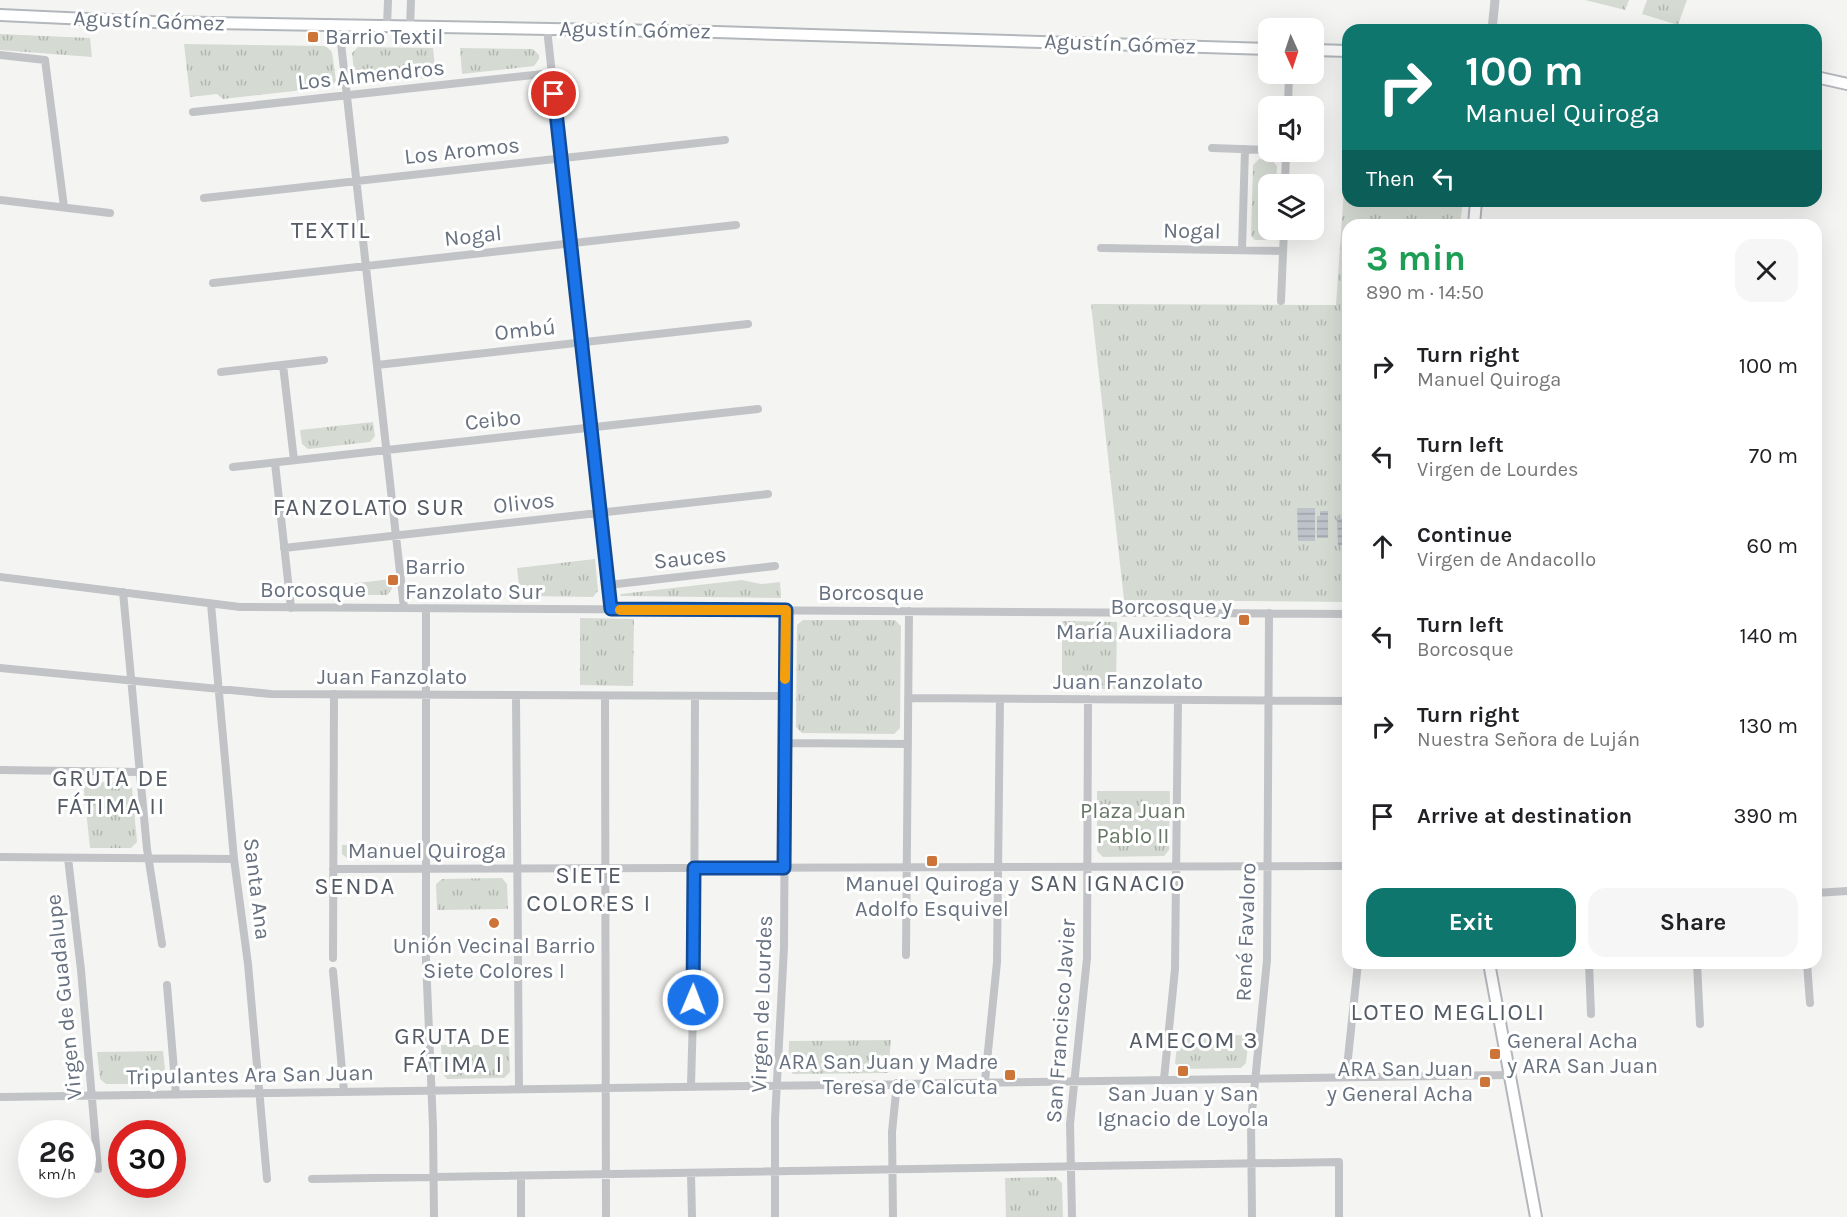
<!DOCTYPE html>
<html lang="en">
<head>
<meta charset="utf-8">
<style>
  body { margin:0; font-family:Karla,sans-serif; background:#f6f6f6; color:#202124; height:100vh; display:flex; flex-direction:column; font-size:22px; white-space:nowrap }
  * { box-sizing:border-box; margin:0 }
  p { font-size:20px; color:#757577 }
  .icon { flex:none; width:33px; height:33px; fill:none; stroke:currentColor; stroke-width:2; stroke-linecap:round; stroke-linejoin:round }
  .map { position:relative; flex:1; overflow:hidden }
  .sheet { position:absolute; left:1342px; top:219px; width:480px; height:750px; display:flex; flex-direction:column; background:#fff; border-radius:18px; box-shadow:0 6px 24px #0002 }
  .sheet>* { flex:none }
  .banner { position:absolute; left:1342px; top:24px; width:480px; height:183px; border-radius:18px; box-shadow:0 6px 24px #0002; background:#0f766e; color:#fff; overflow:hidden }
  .needle { width:39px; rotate:177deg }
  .tools { position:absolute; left:1258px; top:18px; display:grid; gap:12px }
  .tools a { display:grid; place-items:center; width:66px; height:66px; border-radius:12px; background:#fff; box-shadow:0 6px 24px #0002; font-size:30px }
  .speed { position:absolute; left:18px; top:1120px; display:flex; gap:12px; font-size:30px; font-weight:700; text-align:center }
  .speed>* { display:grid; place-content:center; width:78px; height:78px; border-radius:50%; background:#fff; box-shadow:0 6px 24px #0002; line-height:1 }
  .speed small { font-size:15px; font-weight:400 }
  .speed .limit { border:9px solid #d22; background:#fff; color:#111 }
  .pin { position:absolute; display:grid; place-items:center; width:51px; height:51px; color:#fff; margin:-26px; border:3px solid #fff; border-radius:50%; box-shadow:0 2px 6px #0007 }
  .me { position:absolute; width:66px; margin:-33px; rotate:1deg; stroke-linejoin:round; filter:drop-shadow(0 0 4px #0008) }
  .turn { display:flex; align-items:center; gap:21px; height:126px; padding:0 24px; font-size:27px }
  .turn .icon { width:78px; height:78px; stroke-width:2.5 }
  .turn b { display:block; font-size:42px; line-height:51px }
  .then { display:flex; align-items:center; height:57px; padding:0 24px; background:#0003; gap:12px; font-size:22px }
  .round { display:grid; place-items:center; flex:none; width:63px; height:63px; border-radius:18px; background:#f6f6f6 }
  .summary { display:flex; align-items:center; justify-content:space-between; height:102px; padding:0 24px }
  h1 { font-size:36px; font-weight:700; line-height:45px; color:#1e9e55 }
  .action { display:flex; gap:12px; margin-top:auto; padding:12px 24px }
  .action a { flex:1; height:69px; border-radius:18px; background:#0f766e; color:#fff; font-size:24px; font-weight:700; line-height:69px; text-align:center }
  .action a+a { background:#f6f6f6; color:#202124 }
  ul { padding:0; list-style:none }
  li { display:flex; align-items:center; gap:18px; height:90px; padding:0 24px }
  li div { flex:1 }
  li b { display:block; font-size:22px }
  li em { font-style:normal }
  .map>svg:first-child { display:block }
  .grass { fill:url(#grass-tufts) }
  .water { fill:url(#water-rules) }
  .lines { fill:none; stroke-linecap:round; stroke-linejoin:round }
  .secondary-casing { stroke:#b3b6bb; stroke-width:14 }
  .minor { stroke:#c1c3c6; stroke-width:8 }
  .tertiary { stroke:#c1c3c6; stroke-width:9 }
  .secondary { stroke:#fff; stroke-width:10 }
  .route-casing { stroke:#114b97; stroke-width:15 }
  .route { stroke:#1a73e8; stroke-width:10 }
  .slow { stroke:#f59e0b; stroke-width:10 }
  .poi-dot { fill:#cd7539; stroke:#fff; stroke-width:2 }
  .labels { text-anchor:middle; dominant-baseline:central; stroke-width:6; stroke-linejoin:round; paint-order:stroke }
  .street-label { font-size:22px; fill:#67717f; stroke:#fff }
  .poi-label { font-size:22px; fill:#67717f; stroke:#fff; text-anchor:start }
  .park-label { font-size:22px; fill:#667765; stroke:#fff }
  .neighbourhood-label { font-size:24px; letter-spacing:1.5px; fill:#545b65; stroke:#fff }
</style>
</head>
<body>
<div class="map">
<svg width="1847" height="1217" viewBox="0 0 1847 1217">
  <defs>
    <pattern id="grass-tufts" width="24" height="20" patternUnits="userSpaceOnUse" patternTransform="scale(1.5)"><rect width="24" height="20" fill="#d5dbd3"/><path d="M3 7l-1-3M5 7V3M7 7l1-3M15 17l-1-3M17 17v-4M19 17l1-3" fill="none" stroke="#b1b6b0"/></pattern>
    <pattern id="water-rules" width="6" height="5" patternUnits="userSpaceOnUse" patternTransform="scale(1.5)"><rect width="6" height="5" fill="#bdc3c9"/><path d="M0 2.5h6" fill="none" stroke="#9da3a8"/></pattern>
  </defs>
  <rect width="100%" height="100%" fill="#f4f5f2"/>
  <path class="grass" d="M1585 0H1629L1625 10Z
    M1647 0H1687L1678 25 1642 14Z
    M0 34 90 38 92 57 0 50Z
    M184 44 326 46 332 52 336 81 331 87 223 99 217 94 190 97Z
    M358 47 433 48 436 77 361 85 355 80 352 53Z
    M460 48 533 49 539 55V59L534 66 462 74Z
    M1348 130V201H1463L1460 225H1348V602L1124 600 1091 304 1336 305Z
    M1259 159 1272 160 1277 166 1276 184H1269V230H1275V234L1269 240H1255L1251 236 1253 165Z
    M373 422 375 436 370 442 308 449 302 444 300 430Z
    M595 559 598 591 593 597 520 596 517 568Z
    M391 579 392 589 387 595H305L299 590Z
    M742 580 761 584 780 582 781 598 620 596 621 594Z
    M580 618 634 619 633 686 580 685Z
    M803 620H895L901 626 900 728 894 734 802 733 796 727 797 625Z
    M1062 621 1117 622 1116 689H1062Z
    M83 782H126L132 788 137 842 131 848H90Z
    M1097 791H1170L1169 850 1164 856 1103 857 1097 851Z
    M342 845H416V854L411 860 348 859 342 854Z
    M502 878 507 884 508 909 437 910 436 884 442 879Z
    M1249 1035 1246 1063 1241 1068 1180 1069 1175 1063 1178 1036Z
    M891 1040 888 1073 793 1074 788 1068 789 1041Z
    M441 1045H509L510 1072 504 1078 447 1079 442 1073Z
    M163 1051 166 1078 161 1084H106L100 1079 97 1052Z
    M1056 1177 1062 1183 1063 1217H1006L1005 1178Z"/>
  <path class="water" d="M1297 508H1315V541H1298Z
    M1320 511H1328V538H1317V516H1320Z
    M1337 516C1349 521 1349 529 1348 541L1343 545 1338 546Z"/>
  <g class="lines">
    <g class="secondary-casing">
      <path id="secondary" d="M0 15 154 22 716 32 1269 49
        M1314 50 1348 51
        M1816 77 1847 84
        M1474 225 1476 201
        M1489 963 1536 1217"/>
    </g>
    <path class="minor" d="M339 25 404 608
      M387 26 388 0
      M410 27 411 0
      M547 29 611 609
      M0 55 45 60 64 207
      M1288 106 1289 74
      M193 112 552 73
      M1212 148 1269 150
      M1285 184 1286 152
      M204 198 725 140
      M0 200 110 213
      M1101 248 1283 251
      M1242 250 1245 149
      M213 283 736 225
      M1281 301 1284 230
      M283 365 294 460
      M377 365 748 324
      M221 372 324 360
      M275 463 291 608
      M233 467 758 409
      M284 548 768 494
      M0 577 240 607 1348 614
      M608 585 775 566
      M123 592 147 849 162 944
      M211 604 234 859 248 964 267 1179
      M426 608V960L433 1126 434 1217
      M0 668 271 694 785 696
      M516 695 519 1089
      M605 696 606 1217
      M908 698 1348 701
      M785 743 908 744
      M0 770 140 772
      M0 857 234 859
      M68 858 81 970 98 1169
      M333 869 1348 866
      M1816 893 1847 891
      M906 955 909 611
      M333 958 334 694
      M1589 963 1591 1014
      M1697 963 1700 1024
      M1807 963 1810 1003
      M333 971 344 1092
      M167 985 176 1095
      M1346 1077 1358 963
      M1164 1079 1175 969 1178 700
      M985 1081 997 962 1000 699
      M691 1086 694 978 695 696
      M0 1097 1508 1075
      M691 1173 692 1217
      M521 1176V1217
      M312 1179 1339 1162V1217
      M775 1217V1120L784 947 786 611
      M893 1217 892 1132 897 1083
      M1072 1217 1070 1124 1087 958 1088 699
      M1252 1217 1251 1122 1267 960 1269 613"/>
    <path class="tertiary" d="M1492 30 1495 0"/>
    <use href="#secondary" class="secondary"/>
  </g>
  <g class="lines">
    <g class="route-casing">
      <path id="route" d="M554 94 611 609 786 610 784 868H694L693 1000"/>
    </g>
    <use href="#route" class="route"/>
    <path class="slow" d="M620 610H786L785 679"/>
  </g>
  <g class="poi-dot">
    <rect x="307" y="31" width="12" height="12" rx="3"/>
    <rect x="387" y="574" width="12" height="12" rx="3"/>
    <rect x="1238" y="614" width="12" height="12" rx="3"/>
    <rect x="926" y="855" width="12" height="12" rx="3"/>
    <circle cx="494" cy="923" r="6"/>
    <rect x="1489" y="1048" width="12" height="12" rx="3"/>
    <rect x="1177" y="1065" width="12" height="12" rx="3"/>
    <rect x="1004" y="1069" width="12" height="12" rx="3"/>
    <rect x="1479" y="1076" width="12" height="12" rx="3"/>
  </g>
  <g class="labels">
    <g class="street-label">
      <text transform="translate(149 21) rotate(2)">Agustín Gómez</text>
      <text transform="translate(635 30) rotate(1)">Agustín Gómez</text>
      <text transform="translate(1120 44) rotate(2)">Agustín Gómez</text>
      <text transform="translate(371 75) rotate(-6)">Los Almendros</text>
      <text transform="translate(462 151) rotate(-6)">Los Aromos</text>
      <text transform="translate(1192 231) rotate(1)">Nogal</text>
      <text transform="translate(473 236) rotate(-6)">Nogal</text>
      <text transform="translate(525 330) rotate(-6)">Ombú</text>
      <text transform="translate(493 420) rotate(-6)">Ceibo</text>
      <text transform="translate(524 503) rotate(-6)">Olivos</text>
      <text transform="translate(690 558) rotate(-6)">Sauces</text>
      <text x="313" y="590">Borcosque</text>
      <text x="871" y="593">Borcosque</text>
      <text x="392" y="677">Juan Fanzolato</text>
      <text x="1128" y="682">Juan Fanzolato</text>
      <text x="427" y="851">Manuel Quiroga</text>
      <text transform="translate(257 889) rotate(83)">Santa Ana</text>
      <text transform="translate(1246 932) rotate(-88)">René Favaloro</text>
      <text transform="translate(64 997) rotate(-96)">Virgen de Guadalupe</text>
      <text transform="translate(762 1004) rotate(-88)">Virgen de Lourdes</text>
      <text transform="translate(1061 1021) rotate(-86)">San Francisco Javier</text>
      <text transform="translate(250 1075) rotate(-1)">Tripulantes Ara San Juan</text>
    </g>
    <g class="poi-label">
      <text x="325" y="37">Barrio Textil</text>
      <text x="405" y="567">Barrio<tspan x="405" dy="25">Fanzolato Sur</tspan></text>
      <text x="1232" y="607" text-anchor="end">Borcosque y<tspan x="1232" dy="25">María Auxiliadora</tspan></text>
      <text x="932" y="884" text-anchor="middle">Manuel Quiroga y<tspan x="932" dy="25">Adolfo Esquivel</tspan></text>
      <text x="494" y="946" text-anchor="middle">Unión Vecinal Barrio<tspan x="494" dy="25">Siete Colores I</tspan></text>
      <text x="1507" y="1041">General Acha<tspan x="1507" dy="25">y ARA San Juan</tspan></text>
      <text x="998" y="1062" text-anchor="end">ARA San Juan y Madre<tspan x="998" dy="25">Teresa de Calcuta</tspan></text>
      <text x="1473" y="1069" text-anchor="end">ARA San Juan<tspan x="1473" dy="25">y General Acha</tspan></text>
      <text x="1183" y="1094" text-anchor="middle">San Juan y San<tspan x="1183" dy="25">Ignacio de Loyola</tspan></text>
    </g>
    <g class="park-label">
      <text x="1133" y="811">Plaza Juan<tspan x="1133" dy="25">Pablo II</tspan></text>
    </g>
    <g class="neighbourhood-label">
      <text x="331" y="230">TEXTIL</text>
      <text x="369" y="507">FANZOLATO SUR</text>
      <text x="111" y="778">GRUTA DE<tspan x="111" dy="28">FÁTIMA II</tspan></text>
      <text x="589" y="875">SIETE<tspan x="589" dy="28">COLORES I</tspan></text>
      <text x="1108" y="883">SAN IGNACIO</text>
      <text x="355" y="886">SENDA</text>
      <text x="1448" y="1012">LOTEO MEGLIOLI</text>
      <text x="453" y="1036">GRUTA DE<tspan x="453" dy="28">FÁTIMA I</tspan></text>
      <text x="1194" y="1040">AMECOM 3</text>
    </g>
  </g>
</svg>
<div class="tools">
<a><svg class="needle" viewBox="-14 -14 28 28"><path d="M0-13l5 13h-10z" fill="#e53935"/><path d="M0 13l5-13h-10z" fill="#757577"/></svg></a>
<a><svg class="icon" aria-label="sound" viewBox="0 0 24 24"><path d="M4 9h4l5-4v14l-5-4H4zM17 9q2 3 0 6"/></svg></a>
<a><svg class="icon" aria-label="layers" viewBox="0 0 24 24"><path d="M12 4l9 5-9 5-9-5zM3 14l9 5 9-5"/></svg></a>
</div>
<div class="speed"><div>26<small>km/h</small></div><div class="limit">30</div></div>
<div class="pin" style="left:554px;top:94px;background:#d93025"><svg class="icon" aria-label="arrive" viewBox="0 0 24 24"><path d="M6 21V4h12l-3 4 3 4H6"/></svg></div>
<svg class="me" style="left:693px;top:1000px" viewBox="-20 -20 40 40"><circle r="17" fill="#1a73e8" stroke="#fff" stroke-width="3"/><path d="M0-11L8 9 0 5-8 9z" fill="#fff"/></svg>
<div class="banner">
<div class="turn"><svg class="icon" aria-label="right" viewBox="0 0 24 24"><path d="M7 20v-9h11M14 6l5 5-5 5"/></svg><div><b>100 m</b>Manuel Quiroga</div></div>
<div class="then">Then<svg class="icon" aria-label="left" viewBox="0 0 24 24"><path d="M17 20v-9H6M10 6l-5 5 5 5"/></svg></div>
</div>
<section class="sheet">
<div class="summary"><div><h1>3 min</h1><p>890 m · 14:50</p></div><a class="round"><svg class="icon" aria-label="close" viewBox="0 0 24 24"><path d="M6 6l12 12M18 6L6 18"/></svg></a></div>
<ul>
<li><svg class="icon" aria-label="right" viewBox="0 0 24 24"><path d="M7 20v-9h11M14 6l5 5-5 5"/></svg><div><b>Turn right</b><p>Manuel Quiroga</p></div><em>100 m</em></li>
<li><svg class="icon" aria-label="left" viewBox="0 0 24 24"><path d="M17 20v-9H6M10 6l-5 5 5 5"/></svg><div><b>Turn left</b><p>Virgen de Lourdes</p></div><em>70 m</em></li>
<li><svg class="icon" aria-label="ahead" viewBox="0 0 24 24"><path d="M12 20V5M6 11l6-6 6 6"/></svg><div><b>Continue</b><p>Virgen de Andacollo</p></div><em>60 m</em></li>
<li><svg class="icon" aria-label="left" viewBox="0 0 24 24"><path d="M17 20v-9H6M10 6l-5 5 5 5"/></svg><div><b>Turn left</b><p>Borcosque</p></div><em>140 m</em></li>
<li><svg class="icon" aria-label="right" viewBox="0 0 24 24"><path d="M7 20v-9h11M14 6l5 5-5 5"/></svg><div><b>Turn right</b><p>Nuestra Señora de Luján</p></div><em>130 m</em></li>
<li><svg class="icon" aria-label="arrive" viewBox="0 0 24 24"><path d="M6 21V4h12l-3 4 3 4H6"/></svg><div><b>Arrive at destination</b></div><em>390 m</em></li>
</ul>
<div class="action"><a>Exit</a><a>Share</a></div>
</section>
</div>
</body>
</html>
